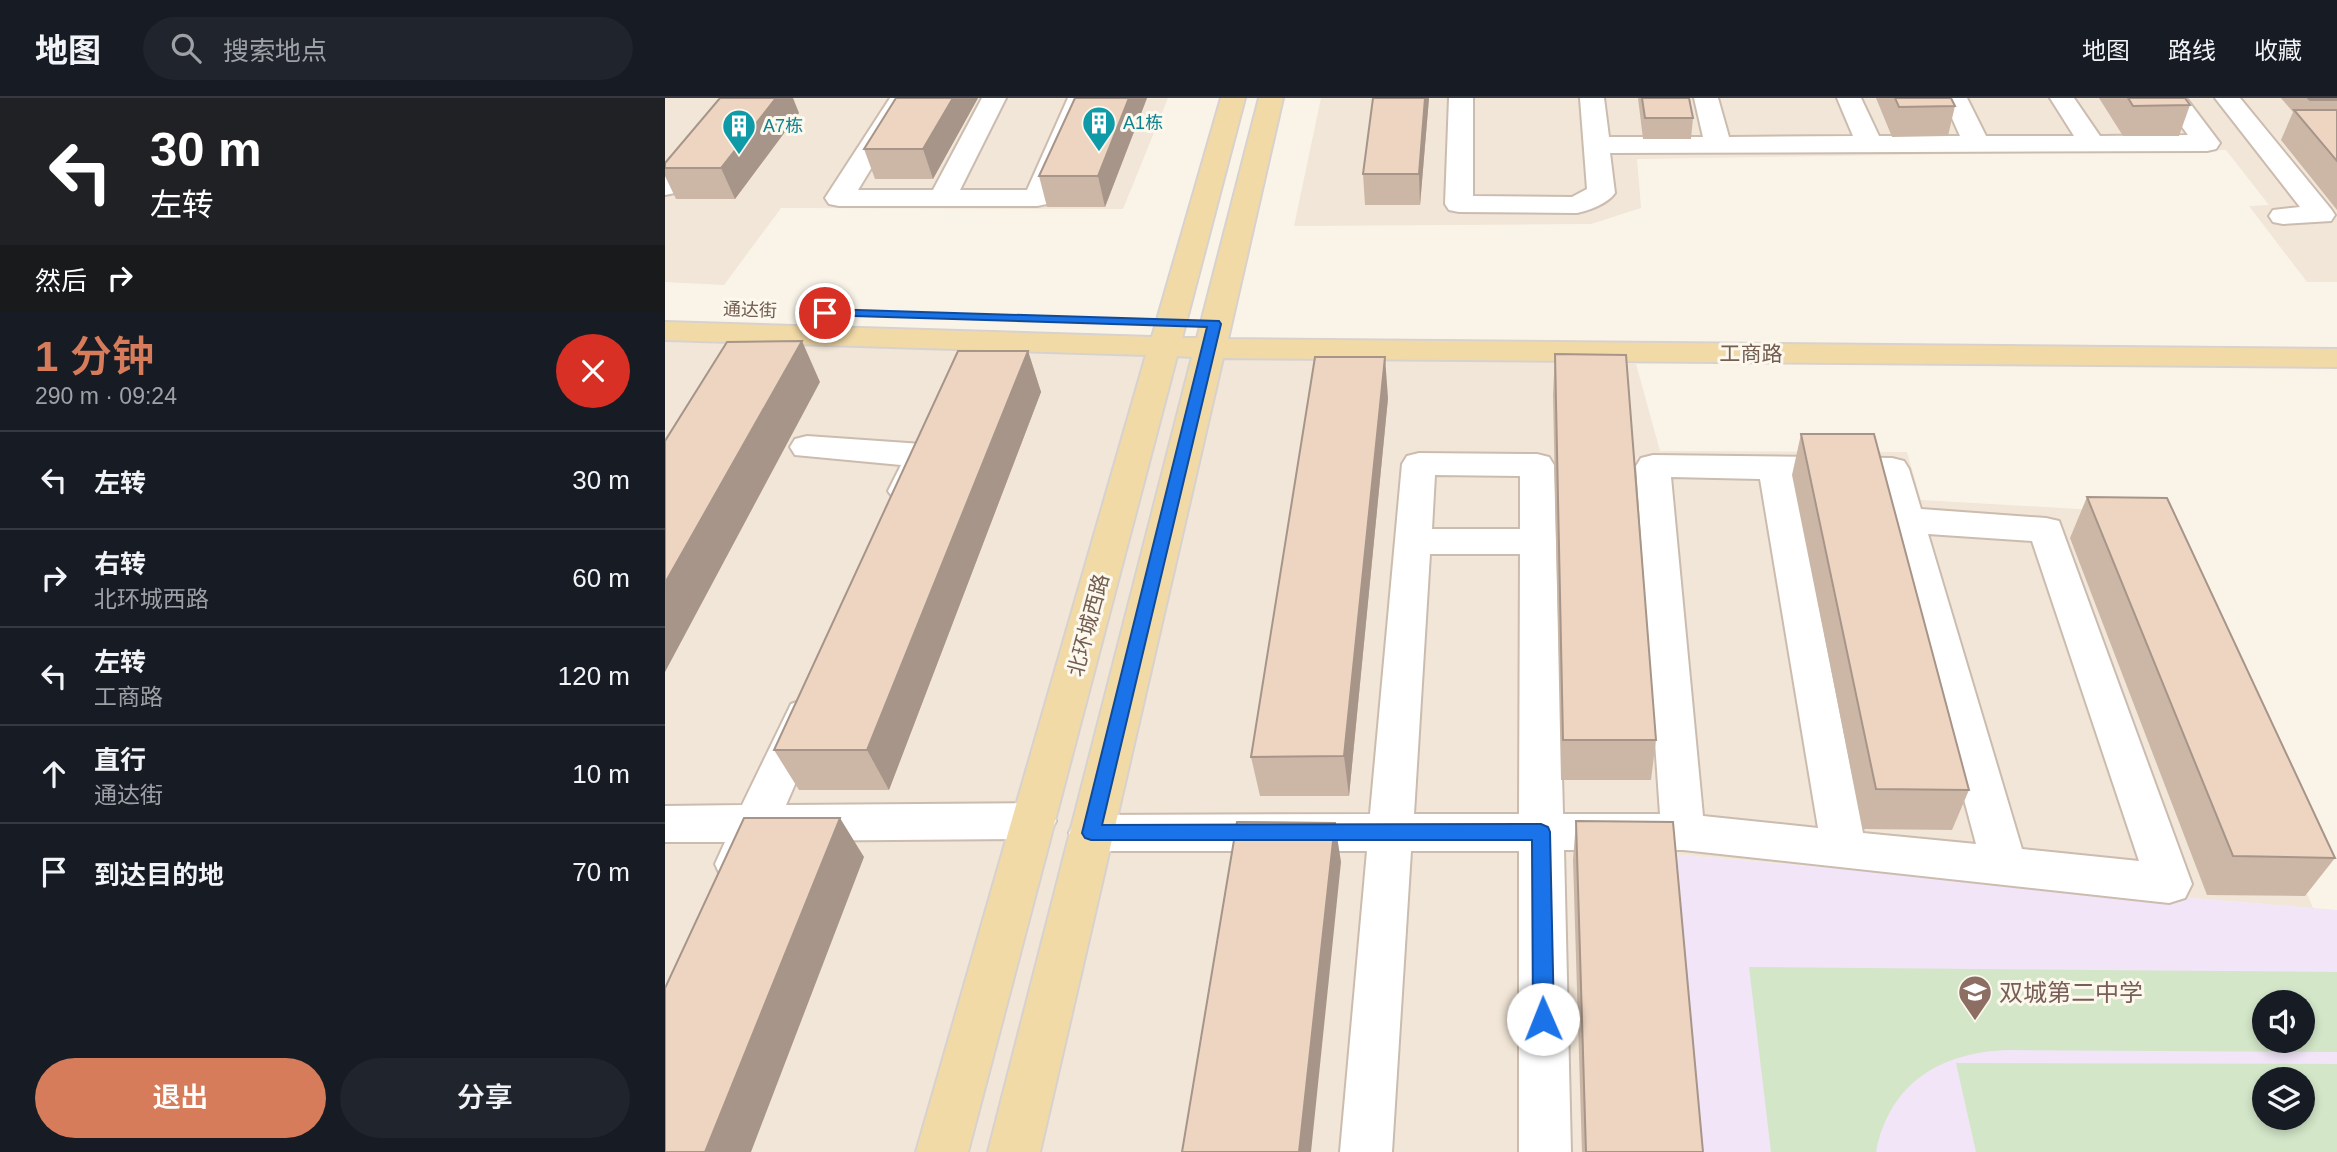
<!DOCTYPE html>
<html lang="zh">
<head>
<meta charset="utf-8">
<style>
  body { margin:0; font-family:Helvetica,"Noto Sans SC",sans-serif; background:#20242c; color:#f1f3f6; height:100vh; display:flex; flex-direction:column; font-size:26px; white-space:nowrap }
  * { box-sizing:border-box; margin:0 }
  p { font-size:23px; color:#9ea1a6 }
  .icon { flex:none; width:38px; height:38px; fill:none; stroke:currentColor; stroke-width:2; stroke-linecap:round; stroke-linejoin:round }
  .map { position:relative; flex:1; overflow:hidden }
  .details { display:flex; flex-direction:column; background:#171b24; width:665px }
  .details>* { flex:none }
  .hud { background:#202124; color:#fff; overflow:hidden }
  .tools { position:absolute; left:1587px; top:892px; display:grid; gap:14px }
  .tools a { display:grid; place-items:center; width:63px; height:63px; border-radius:50%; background:#171b24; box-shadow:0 4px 10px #0003; font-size:35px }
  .pin { position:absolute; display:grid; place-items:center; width:60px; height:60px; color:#fff; margin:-30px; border:4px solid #fff; border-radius:50%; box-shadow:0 2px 7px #0007 }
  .me { position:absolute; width:77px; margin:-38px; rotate:359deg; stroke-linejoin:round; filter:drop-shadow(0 0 5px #0008) }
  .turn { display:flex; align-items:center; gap:24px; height:147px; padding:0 35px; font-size:32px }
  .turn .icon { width:91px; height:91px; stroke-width:2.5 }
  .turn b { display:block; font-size:49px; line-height:60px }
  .then { display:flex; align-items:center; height:66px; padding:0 35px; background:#0003; gap:14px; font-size:26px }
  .round { display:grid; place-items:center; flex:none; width:74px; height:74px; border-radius:37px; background:#20242c }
  .head { display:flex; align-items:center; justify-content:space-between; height:119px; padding:0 35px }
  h1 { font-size:42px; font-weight:600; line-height:52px; color:#d77c5a }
  .button { display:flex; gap:14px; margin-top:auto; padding:14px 35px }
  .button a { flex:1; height:80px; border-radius:42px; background:#d77c5a; color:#fff; font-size:28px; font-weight:600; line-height:80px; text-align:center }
  .button a+a { background:#20242c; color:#f1f3f6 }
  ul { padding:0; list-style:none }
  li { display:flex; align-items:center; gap:21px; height:98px; padding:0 35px; border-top:2px solid #363941 }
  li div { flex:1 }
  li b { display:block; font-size:26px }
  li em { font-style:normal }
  header { display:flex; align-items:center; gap:42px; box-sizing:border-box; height:98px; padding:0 35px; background:#171b24; border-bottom:2px solid #363941 }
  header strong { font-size:33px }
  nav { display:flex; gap:38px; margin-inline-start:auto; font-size:24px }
  .search { width:490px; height:63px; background:#20242c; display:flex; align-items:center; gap:18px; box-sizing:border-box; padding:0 24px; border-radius:38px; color:#9ea1a6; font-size:26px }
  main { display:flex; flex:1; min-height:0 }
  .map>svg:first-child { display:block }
  .residential { fill:#f1e6d7 }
  .education { fill:#f1e5f7; fill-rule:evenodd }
  .green { fill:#d3e6c8; fill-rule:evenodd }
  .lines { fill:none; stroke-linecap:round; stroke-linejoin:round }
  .minor-casing { stroke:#cbbcaf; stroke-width:4 }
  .major-casing { stroke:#d8d2ce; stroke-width:4 }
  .minor { fill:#fff; fill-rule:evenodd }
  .major { fill:#f2daa7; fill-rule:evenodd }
  .wall { fill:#ccb7a7 }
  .shaded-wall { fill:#a69588 }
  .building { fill:#edd5c2; stroke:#a69588; stroke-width:2 }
  .route { fill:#1a73e8; stroke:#114b97; stroke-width:2 }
  .labels { text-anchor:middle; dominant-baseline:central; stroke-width:6; stroke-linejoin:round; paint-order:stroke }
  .far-culture-label { font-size:18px; fill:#0d838f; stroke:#fdf8ee; text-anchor:start }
  .far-street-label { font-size:18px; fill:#725d4f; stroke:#fdf8ee }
  .street-label { font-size:21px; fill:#725d4f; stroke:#fdf8ee }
  .near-education-label { font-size:24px; fill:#785e54; stroke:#fdf8ee; text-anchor:start }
</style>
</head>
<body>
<header>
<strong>地图</strong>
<div class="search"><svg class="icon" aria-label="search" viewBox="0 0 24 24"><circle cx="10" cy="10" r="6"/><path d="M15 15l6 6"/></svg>搜索地点</div>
<nav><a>地图</a><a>路线</a><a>收藏</a></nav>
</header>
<main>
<section class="details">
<div class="hud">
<div class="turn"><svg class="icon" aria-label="left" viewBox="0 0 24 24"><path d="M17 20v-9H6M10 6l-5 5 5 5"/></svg><div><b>30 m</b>左转</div></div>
<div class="then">然后<svg class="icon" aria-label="right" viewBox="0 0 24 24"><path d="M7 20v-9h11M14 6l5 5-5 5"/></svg></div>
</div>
<div class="head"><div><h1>1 分钟</h1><p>290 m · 09:24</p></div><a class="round" style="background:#d93025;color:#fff"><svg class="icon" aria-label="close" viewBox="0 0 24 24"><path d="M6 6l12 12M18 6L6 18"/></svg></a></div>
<ul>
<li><svg class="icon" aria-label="left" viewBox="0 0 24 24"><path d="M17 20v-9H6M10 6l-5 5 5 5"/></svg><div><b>左转</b></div><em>30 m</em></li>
<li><svg class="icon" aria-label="right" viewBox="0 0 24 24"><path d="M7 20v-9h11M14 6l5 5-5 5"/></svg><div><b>右转</b><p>北环城西路</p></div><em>60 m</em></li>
<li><svg class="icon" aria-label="left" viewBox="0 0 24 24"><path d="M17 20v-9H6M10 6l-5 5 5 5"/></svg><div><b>左转</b><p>工商路</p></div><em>120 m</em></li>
<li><svg class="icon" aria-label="ahead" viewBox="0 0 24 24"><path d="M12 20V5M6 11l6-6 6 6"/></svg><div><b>直行</b><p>通达街</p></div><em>10 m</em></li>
<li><svg class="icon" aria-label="arrive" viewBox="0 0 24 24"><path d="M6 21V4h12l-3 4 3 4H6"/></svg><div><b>到达目的地</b></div><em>70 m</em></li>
</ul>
<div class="button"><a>退出</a><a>分享</a></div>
</section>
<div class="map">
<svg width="1672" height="1054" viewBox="0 0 1672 1054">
  <rect width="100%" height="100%" fill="#faf4e8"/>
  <path class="residential" d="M0 0H503L458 111 116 110 59 187 0 184Z
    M656 0H1672V184H1642L1584 108 1604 107 1561 52 972 61 976 110 926 126 629 128Z
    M0 244 971 266 995 353 1242 354 1256 402 1483 415 1648 810 1004 756 1034 1054H0Z"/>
  <path class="education" d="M1003 756 1672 812V1054H1034ZM1600 905H1638V943H1600ZM1600 982H1638V1020H1600Z"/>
  <path class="green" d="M1084 869 1672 874V954L1344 952C1276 954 1225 984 1211 1054H1106ZM1600 905H1638V943H1600Z
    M1291 965 1672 966V1054H1311ZM1600 982H1638V1020H1600Z"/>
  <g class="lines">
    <g class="minor-casing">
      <path id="minor" d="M58 0H83L10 95 0 97V71Z
        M225 0H249L193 92H268L317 0H341L295 92H362L403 0H427L382 106 372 108H174L164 106 160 100Z
        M784 0H808V98L907 99 922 91 915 0H939L944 39H1038L1029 0H1053L1064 39 1188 38 1172 0H1196L1214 38H1295L1278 0H1302L1321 38H1409L1385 0H1409L1435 38 1523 37 1496 0H1521L1555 45 1551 51 1542 53 945 55 950 95C942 106 925 112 912 115L794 114 784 112 780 106Z
        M1550 0H1575L1666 111 1670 117 1666 123 1618 126 1608 124 1604 118 1608 112 1635 109Z
        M142 338 257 346 269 349 274 357 253 401 241 405 229 401 223 393 236 367 130 357 125 349 130 341Z
        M754 355 872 356 884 359 889 367 898 716H995L971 368 976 360 988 357 1227 360 1239 363 1244 371 1256 411 1381 420 1394 423 1527 786 1520 800 1504 805 1018 752H899L906 1054H854V753H746L727 1054H675L702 753H426L410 748 404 735 410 722 426 717 705 716 737 366 742 358ZM770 377 855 378V431H767ZM1006 379 1095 381 1153 730 1038 718ZM1129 381 1213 382 1311 746 1198 735ZM1263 436 1367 443 1474 763 1357 751ZM765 456H855L854 716H749Z
        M140 601 154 606 160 617 121 707 369 705 384 710 391 723 384 736 369 741 104 743 88 779 72 785 56 779 50 766 60 744H0V708L77 707 126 606Z"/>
    </g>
    <g class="major-casing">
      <path id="major" d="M556 0H580L517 240H532L594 0H618L563 241 1672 251V269L558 260 375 1054H323L527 259 512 258 303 1054H251L481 257 0 242V224L487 239Z"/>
    </g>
    <use href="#minor" class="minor"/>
    <use href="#major" class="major"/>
  </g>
  <path class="wall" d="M313 0 268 81H210L199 51Z
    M410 0H482L440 109H382L374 78Z
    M764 0 755 107H700L698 76Z
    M973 0H1024L1028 20 1026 41H978Z
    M1211 0H1286L1290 8 1283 38 1227 39Z
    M1434 0H1520L1525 7 1514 38H1458Z
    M1616 0H1672V112L1616 42 1628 14Z
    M134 15 70 101H11L0 78V65Z
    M363 253 376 294 224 692H134L109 652Z
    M890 256 991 642 986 682H896L888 297Z
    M723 300 684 698H595L586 659Z
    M1136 336 1304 692 1287 732 1198 731 1127 377Z
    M1422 399 1670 760 1640 798 1542 797 1405 440Z
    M911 723 1038 1054H917L908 762Z"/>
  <path class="shaded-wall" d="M111 0H128L134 15 70 101 56 70Z
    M288 0H313L268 81 258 51Z
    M464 0H482L440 109 433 78Z
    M760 0H764L755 107 754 76Z
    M137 243 155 284 0 574V485Z
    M363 253 376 294 224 692 202 652Z
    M720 259 723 300 684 698 679 658Z
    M175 720 199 759 86 1054H40Z
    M670 725 676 764 646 1054H634Z"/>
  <path class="building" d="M55 0H111L56 70H0V65Z
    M231 0H288L258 51H199Z
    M410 0H464L433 78H374Z
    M708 0H760L754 76H698Z
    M977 0H1024L1028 20H980Z
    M1230 0H1286L1290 8 1234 9Z
    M1463 0H1520L1525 7 1468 8Z
    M1643 0H1672V2H1645Z
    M1629 12H1672V63Z
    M137 243 0 485V343L62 244Z
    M293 253H363L202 652H109Z
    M890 256 961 257 991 642H898Z
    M650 259H720L679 658 586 659Z
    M1136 336H1209L1304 692 1211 691Z
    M1422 399 1502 400 1670 760 1568 758Z
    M79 720H175L40 1054H0V890Z
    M911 723 1008 724 1038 1054H921Z
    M572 724 670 725 634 1054H517Z"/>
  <path class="route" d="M160 211 554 223 556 226 437 727 876 726 883 729 885 734 889 921 886 927 878 930 871 927 868 921 867 742H426L420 740 417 735 542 229 156 217 154 215Z"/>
  <defs>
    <g id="building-pin" transform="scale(1.75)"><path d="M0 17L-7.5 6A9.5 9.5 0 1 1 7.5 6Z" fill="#0f9aa8" stroke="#fdf8ee"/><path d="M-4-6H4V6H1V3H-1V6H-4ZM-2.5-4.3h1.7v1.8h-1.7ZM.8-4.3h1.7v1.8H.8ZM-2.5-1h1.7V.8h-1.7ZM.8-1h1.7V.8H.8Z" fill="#fff"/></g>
    <g id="school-pin" transform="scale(1.75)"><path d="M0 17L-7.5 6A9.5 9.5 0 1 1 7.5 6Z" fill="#8d6e63" stroke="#fdf8ee"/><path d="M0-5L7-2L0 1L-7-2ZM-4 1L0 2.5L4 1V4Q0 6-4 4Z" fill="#fff"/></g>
  </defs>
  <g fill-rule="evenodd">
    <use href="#building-pin" x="434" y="25"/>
    <use href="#building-pin" x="74" y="28"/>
    <use href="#school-pin" x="1310" y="894"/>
  </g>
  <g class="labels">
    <g class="far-culture-label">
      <text x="458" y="25">A1栋</text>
      <text x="98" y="28">A7栋</text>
    </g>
    <g class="far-street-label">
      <text transform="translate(85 212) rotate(2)">通达街</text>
    </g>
    <g class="street-label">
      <text x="1086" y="255">工商路</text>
      <text transform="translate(423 527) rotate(-75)">北环城西路</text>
    </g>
    <g class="near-education-label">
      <text x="1334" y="894">双城第二中学</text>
    </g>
  </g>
</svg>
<div class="tools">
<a><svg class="icon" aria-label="sound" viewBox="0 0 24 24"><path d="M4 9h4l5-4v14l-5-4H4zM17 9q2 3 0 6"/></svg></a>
<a><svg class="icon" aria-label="layers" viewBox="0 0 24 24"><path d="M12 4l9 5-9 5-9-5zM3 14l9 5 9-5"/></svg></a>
</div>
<div class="pin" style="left:160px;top:215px;background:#d93025"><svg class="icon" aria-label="arrive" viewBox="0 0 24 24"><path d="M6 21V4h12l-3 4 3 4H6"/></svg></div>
<svg class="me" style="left:878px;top:921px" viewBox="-20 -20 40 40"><circle r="19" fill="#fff"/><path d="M0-13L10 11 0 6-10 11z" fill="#1a73e8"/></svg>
</div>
</main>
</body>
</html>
